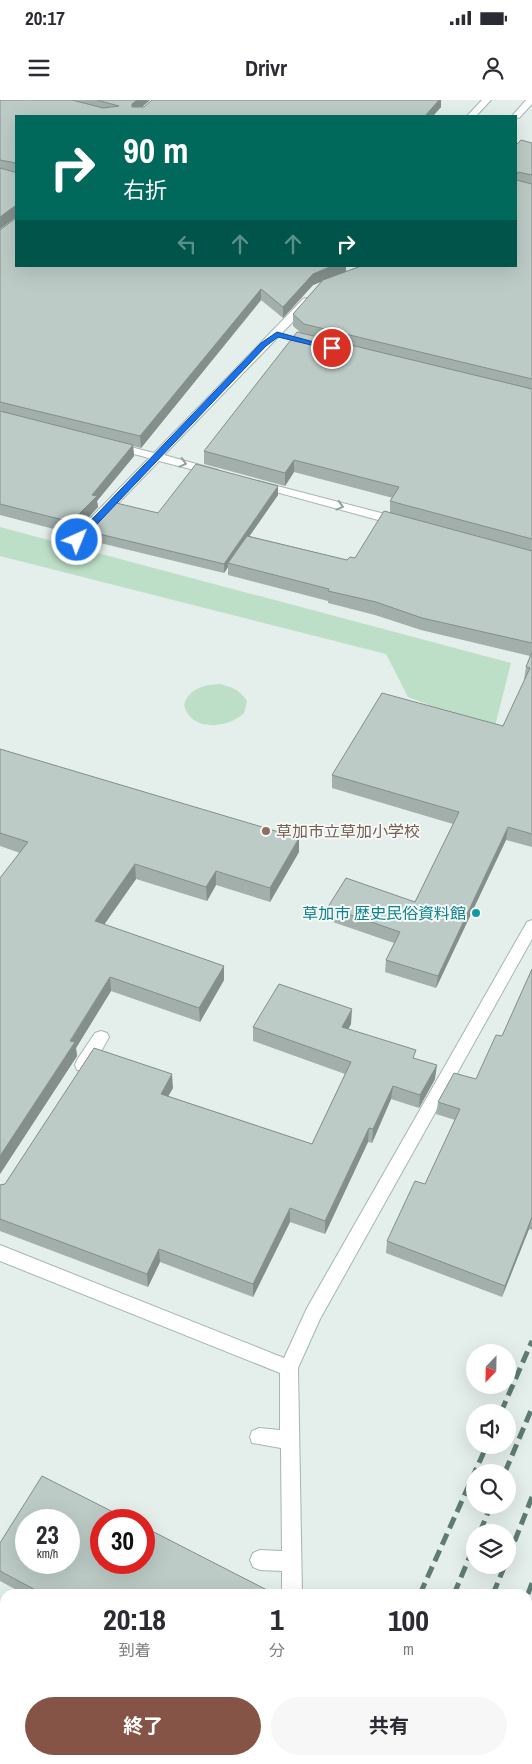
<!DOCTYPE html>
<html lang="ja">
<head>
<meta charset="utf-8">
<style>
  body { margin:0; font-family:"Archivo Narrow","Noto Sans JP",sans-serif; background:#f7f7f7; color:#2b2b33; height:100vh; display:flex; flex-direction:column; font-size:19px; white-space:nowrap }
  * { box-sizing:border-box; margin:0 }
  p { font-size:16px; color:#7c7c81 }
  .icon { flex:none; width:28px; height:28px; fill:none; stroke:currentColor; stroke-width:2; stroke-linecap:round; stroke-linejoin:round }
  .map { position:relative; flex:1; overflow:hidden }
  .panel { position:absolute; left:0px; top:1489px; width:532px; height:176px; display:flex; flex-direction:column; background:#fff; border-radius:15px 15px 0 0; box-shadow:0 5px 20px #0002 }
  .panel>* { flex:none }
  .top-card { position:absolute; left:15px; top:15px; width:502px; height:152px; border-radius:0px; box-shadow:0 5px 20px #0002; background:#00695c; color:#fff; overflow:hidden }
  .needle { width:32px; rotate:202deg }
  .buttons { position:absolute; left:466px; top:1244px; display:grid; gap:10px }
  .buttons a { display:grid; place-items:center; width:50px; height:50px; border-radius:50%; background:#fff; box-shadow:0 5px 20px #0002; font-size:25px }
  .speed { position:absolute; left:15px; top:1409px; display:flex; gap:10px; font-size:25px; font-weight:700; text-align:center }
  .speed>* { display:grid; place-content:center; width:65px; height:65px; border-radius:50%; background:#fff; box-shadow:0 5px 20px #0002; line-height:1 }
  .speed small { font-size:12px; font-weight:400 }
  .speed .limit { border:8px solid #d22; background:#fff; color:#111 }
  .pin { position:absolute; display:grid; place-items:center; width:42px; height:42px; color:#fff; margin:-21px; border:2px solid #fff; border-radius:50%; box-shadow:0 1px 5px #0007 }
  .me { position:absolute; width:55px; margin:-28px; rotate:44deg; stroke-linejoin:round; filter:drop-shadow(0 0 4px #0008) }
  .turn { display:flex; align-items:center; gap:18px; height:105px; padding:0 25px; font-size:22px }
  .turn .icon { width:65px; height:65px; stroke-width:2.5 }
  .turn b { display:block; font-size:35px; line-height:42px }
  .lanes { display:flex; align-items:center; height:48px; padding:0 25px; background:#0003; justify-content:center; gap:25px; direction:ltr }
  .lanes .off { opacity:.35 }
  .eta { display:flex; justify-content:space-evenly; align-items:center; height:85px; text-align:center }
  .eta b { font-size:30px; font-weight:700; line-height:35px }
  .button { display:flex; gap:10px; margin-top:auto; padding:10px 25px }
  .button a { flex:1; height:58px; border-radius:30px; background:#855446; color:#fff; font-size:20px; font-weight:700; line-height:58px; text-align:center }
  .button a+a { background:#f7f7f7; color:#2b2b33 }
  .status { display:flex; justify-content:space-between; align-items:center; height:35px; padding:0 25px; background:#fff; direction:ltr }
  .status svg { height:14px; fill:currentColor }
  header { display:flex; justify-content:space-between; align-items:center; height:65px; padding:0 25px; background:#fff; font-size:22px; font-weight:700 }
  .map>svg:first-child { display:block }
  .green { fill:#bddfc7 }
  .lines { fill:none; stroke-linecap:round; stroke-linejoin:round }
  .minor-casing { stroke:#a6b6b1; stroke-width:2 }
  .minor { fill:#fff; fill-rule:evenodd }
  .rail { stroke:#5e7b74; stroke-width:5; stroke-dasharray:12 6; stroke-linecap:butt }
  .wall { fill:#a2afaa }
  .shaded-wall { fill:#848e8b }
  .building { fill:#bccbc6; stroke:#848e8b; fill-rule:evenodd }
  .oneway { stroke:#91a09c }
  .route { fill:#1a73e8; stroke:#114b97 }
  .education-dot { fill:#8d6e63; stroke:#f5faf7; stroke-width:2 }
  .culture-dot { fill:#0f9aa8; stroke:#f5faf7; stroke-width:2 }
  .labels { text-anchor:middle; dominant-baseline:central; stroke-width:4; stroke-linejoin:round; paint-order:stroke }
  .education-label { font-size:16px; fill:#785e54; stroke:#f5faf7; text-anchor:start }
  .culture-label { font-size:16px; fill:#0d838f; stroke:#f5faf7; text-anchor:end }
</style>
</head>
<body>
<div class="status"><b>20:17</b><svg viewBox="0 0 49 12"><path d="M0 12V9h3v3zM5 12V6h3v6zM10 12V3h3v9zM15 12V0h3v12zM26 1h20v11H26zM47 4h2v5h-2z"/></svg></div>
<header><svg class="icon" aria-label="menu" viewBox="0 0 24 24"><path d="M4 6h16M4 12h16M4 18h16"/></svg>Drivr<svg class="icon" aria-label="person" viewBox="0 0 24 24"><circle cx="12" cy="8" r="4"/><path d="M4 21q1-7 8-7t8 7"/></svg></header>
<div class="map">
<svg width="532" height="1664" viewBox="0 0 532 1664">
  <rect width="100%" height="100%" fill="#e4eeea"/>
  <path class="green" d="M0 427 511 563 494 630 408 597 386 554 0 456Z
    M220 584C232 587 240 590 247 601L244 613C227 629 191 632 184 605 189 588 204 585 220 584Z
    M0 1513 5 1516V1660H270V1664H0Z"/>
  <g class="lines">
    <g class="minor-casing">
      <path id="minor" d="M482 0H491L476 16H467Z
        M526 0H532V4L519 18 512 16Z
        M307 198 312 201 311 203 164 355 218 370V374L214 375 159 361 81 442H73V436L149 358 111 348V344L115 343 154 353 303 199Z
        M258 381 404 419 406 422 400 426 254 386V382Z
        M532 820V839L320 1219 298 1268 302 1494H282V1471L260 1470 253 1467 250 1460 253 1453 260 1450 282 1451 281 1348 252 1343 250 1337 252 1331 259 1328 280 1330V1273L0 1161V1145L284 1258 307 1208 527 822Z
        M101 931 107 933 109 937 107 941C100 952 92 974 77 970L75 965 77 960 95 933Z
        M532 1612V1644L528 1646V1614Z
        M528 1657 529 1660 527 1664H505L507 1660H528Z
        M280 1660H302L301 1664H279Z
        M361 1660H389L391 1664H363Z"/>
    </g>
    <use href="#minor" class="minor"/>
    <path class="rail" d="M501 1312 532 1241
      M505 1372 532 1308
      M480 1432 491 1405
      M508 1458 532 1397
      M420 1494 487 1345
      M454 1494 475 1444
      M493 1494 505 1465
      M528 1494 532 1483
      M347 1664 349 1660
      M383 1664 385 1660
      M426 1664 427 1660
      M462 1664 464 1660"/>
  </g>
  <path class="wall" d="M0 0H150L142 7H441L433 16H16V166H346V172L516 166V45L532 43V747L506 740 436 888 385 872 386 860 394 843 327 820 328 807 415 802 453 724 332 688V675L503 626 525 580 524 579 526 567 530 556 421 530 375 515 328 503V501L228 475V467L224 473 96 442V439L88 438 87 428 158 413 278 395 249 436 347 460 355 458 390 413V401L393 398 294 372 285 386 204 364V351L301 233 293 226V214L322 181 313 185 283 218 261 200 141 348 133 346 134 356 97 401 98 407 73 434 0 415V130L16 117 0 129Z
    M0 649 299 752 270 802 216 785 207 801 136 779 104 825 224 880 200 922 111 891 76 948 77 956 0 1074V778L20 753 0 746Z
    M532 869V1130L529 1129 502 1197 386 1153 387 1141 425 1084 455 1020 436 1014 438 1002 476 979 502 936Z
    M351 924 348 929 416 959 435 979 419 1008 391 999 372 1043 368 1042 325 1134 290 1122 253 1197 160 1162 148 1187 0 1131V1085L5 1084 173 988 168 996 312 1044 345 974 253 941V927Z
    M0 1443 267 1490V1494H24L0 1481Z"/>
  <path class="shaded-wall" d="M137 0H150L133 15 132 4Z
    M439 0H441V7L433 16H425Z
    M15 106 16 117 0 129V117Z
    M332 166H346V172L313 185 283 218V207L313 174Z
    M261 189V200L141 348 140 336Z
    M133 345 134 356 97 401 98 407 73 434 71 422 92 395Z
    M294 360V372L285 386V373Z
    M278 386V395L231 463H228V467L224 473V464Z
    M508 727 506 740 436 888 438 876Z
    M299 738V752L270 802V788Z
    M135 764 136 779 96 836 95 821Z
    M216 771V785L207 801 206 787Z
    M224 866V880L200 922 199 908Z
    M110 877 111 891 76 948 77 956 0 1074V1056Z
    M352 909 351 924 342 941V927Z
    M437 965 435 979 419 1008 420 995Z
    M172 974 173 988 162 1007 161 994Z
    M393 986 391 999 372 1043 373 1029Z
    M369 1028 368 1042 325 1134V1121Z
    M290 1108V1122L253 1197V1184Z
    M532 1117 529 1129 502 1197 505 1186Z
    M159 1149 160 1162 148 1187 147 1174Z"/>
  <path class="building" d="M0 0H72L103 8 119 6 97 0H137L132 4V7H144L152 0H439L425 16H16V63L0 60Z
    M521 40 532 43V75L518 72 516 76V45Z
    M0 68 14 72 16 71V166H332L313 174 283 207 261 189 140 336 0 302V130L16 118 15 106 0 117Z
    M516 80 532 84V279L304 224 293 214 323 180 361 166H516Z
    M297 232 532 289V439L390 401 399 387 294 360 285 373 204 351Z
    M0 311 133 345 92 395 97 396 71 422 0 404Z
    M196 364 278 386 224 464 95 433 97 431 87 428 112 402 158 413Z
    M384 411 532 451V543L422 518 376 502 328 491 329 489 228 463 247 436 347 460 350 457 355 458Z
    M532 552V734L508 727 438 876 386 860 400 832 328 807 346 778 415 802 459 712 332 675 382 593 503 626 530 568 526 567Z
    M0 649 299 738 270 788 216 771 206 787 135 764 95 821 224 866 199 908 110 877 70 941 75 942 0 1056V778L28 742 0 733Z
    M532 869V1117L505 1186 387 1141 415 1081 425 1084 460 1009 438 1002 454 973 476 979 496 935 502 936Z
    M279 884 352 909 342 927 416 950 413 958 437 965 420 995 393 986 373 1029 369 1028 325 1121 290 1108 253 1184 159 1149 147 1174 0 1119V1085L5 1084 94 948 172 974 161 994 312 1044 351 962 253 927Z
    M42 1376 129 1420H101V1462H144V1427L267 1490 265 1494H43L0 1471V1443ZM26 1420H69V1462H26Z"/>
  <defs><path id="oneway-chevron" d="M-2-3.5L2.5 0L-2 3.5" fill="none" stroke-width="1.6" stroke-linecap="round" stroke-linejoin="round" transform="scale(1.25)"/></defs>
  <g class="oneway">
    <use href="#oneway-chevron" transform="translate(183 363) rotate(15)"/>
    <use href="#oneway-chevron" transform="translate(340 406) rotate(15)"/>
  </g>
  <path class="route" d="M277 232 336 248 332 250 278 237 266 246 81 441H74V438L261 243Z"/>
  <circle class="education-dot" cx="266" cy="731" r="5"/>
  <circle class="culture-dot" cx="476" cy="813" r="5"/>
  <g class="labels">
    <g class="education-label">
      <text x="276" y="731">草加市立草加小学校</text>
    </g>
    <g class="culture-label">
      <text x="466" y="813">草加市 歴史民俗資料館</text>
    </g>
  </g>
</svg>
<div class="buttons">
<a><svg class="needle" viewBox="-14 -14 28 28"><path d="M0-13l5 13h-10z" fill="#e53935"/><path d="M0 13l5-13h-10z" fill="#7c7c81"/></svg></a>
<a><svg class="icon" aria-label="sound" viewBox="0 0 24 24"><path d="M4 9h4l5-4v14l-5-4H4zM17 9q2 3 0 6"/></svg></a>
<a><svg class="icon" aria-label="search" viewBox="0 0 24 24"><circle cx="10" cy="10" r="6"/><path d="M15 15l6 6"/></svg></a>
<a><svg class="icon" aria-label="layers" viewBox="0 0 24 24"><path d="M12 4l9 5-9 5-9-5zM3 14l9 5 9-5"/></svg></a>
</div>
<div class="speed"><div>23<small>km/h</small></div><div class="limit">30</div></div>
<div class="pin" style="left:332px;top:248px;background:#d93025"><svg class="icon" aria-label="arrive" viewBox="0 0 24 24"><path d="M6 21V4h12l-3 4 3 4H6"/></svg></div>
<svg class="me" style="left:77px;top:440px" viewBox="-20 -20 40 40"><circle r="17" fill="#1a73e8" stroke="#fff" stroke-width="3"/><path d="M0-11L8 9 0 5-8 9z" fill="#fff"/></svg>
<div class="top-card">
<div class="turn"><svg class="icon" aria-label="right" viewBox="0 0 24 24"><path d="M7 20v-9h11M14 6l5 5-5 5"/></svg><div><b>90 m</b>右折</div></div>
<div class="lanes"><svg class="icon off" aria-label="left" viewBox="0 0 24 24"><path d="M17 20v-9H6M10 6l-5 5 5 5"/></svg><svg class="icon off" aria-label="ahead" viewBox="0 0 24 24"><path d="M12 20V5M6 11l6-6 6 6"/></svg><svg class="icon off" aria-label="ahead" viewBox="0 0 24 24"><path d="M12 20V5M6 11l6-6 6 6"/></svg><svg class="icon" aria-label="right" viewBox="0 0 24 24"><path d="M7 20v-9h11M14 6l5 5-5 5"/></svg></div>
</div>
<section class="panel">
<div class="eta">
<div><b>20:18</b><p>到着</p></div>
<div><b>1</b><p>分</p></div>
<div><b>100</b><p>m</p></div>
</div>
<div class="button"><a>終了</a><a>共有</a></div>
</section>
</div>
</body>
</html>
